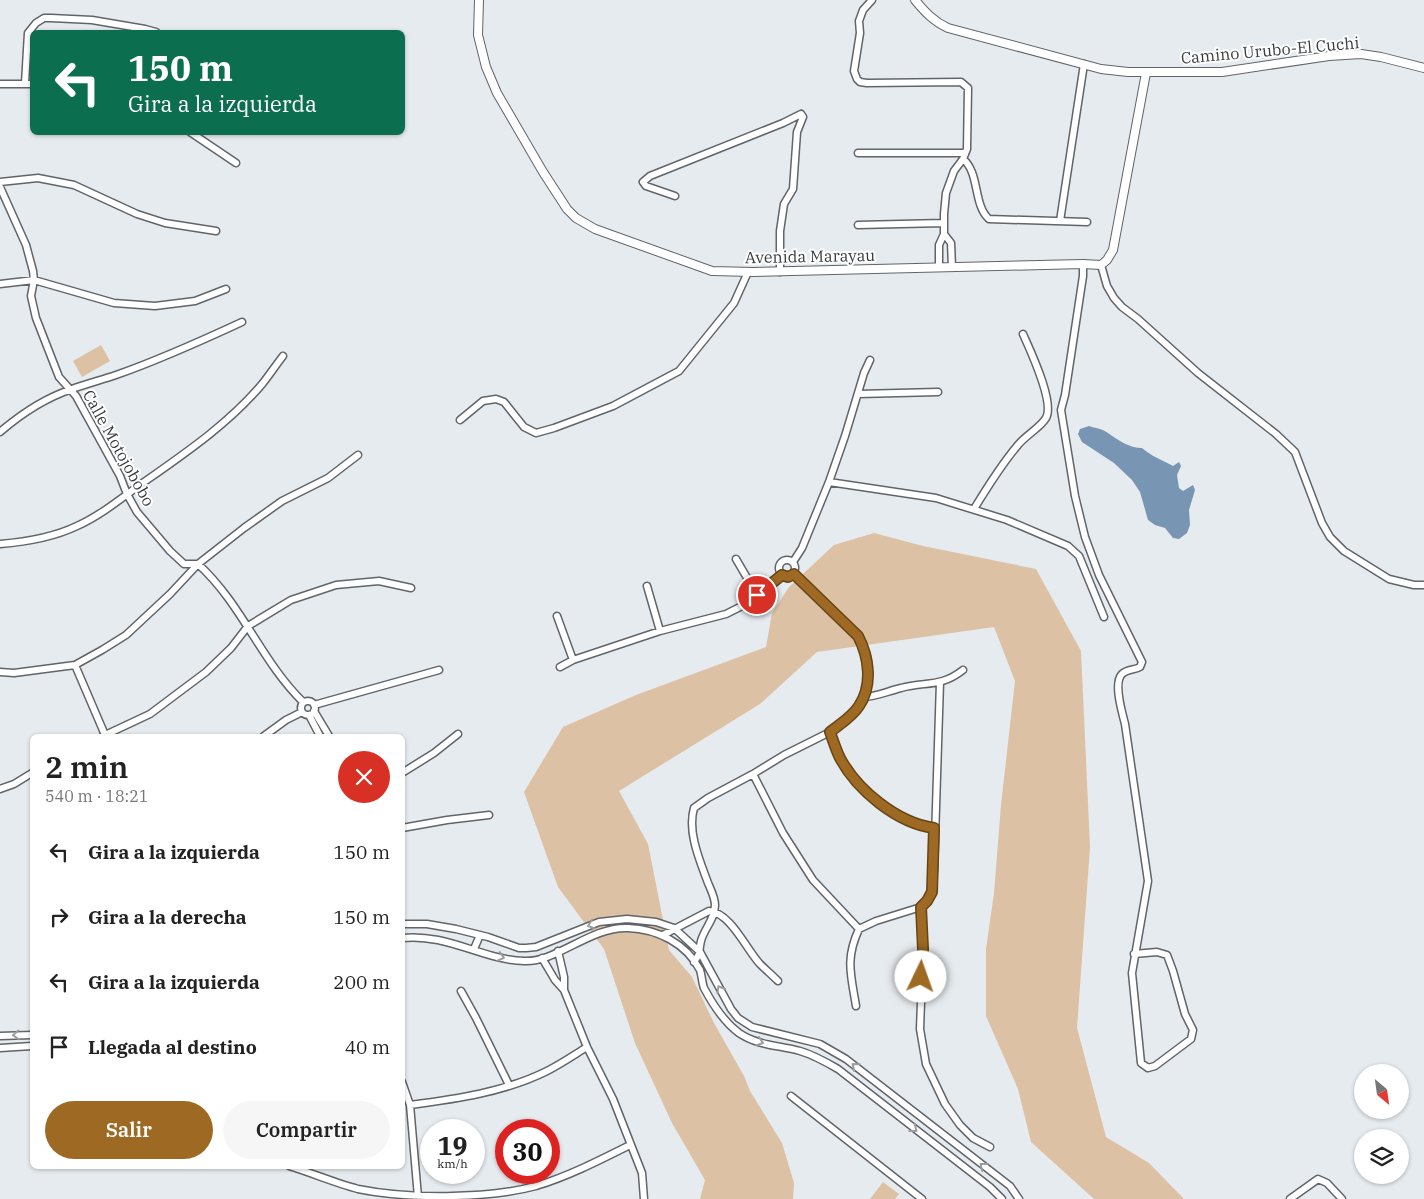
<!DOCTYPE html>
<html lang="es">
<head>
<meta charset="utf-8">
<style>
  body { margin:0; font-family:"IBM Plex Serif",serif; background:#f6f6f6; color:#222; height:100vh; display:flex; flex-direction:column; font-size:19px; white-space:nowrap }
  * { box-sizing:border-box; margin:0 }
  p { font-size:16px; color:#767676 }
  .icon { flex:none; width:28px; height:28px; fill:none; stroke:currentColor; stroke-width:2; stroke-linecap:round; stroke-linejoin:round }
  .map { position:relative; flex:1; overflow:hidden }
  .panel { position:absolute; left:30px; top:734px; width:375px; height:435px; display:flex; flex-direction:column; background:#fff; border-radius:8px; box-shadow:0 1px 4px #0004 }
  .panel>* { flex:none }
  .banner { position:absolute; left:30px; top:30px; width:375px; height:105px; border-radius:8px; box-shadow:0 1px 4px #0004; background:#0b6e4f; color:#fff; overflow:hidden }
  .needle { width:32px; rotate:151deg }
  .tools { position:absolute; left:1354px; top:1064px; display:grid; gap:10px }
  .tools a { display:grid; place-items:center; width:55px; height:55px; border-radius:50%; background:#fff; box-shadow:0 1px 4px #0004; font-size:25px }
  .speed { position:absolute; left:420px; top:1119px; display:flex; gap:10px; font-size:25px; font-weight:700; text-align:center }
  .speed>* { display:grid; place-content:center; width:65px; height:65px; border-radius:50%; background:#fff; box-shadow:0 1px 4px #0004; line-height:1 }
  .speed small { font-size:12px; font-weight:400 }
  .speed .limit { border:8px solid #d22; background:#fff; color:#111 }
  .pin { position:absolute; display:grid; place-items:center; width:42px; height:42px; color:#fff; margin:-21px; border:2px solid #fff; border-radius:50%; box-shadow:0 1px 5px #0007 }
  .me { position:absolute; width:55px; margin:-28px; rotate:3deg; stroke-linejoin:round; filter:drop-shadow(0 0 4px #0008) }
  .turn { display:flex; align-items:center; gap:18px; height:105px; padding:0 15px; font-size:22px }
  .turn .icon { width:65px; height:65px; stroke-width:2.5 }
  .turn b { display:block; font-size:35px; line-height:42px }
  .round { display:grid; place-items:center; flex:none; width:52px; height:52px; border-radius:26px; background:#f6f6f6 }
  .summary { display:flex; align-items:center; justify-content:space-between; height:85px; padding:0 15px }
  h1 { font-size:30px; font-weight:600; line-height:38px }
  .button { display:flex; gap:10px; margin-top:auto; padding:10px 15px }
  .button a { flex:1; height:58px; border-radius:30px; background:#9e6922; color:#fff; font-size:20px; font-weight:600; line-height:58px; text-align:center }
  .button a+a { background:#f6f6f6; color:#222 }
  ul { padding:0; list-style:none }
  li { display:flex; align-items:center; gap:15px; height:65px; padding:0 15px }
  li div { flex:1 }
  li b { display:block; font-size:19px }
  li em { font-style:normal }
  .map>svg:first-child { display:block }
  .green { fill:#dcc1a4 }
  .water { fill:#7896b4 }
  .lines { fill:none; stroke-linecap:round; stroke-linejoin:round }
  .minor-casing { stroke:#616468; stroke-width:9 }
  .tertiary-casing { stroke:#616468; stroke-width:10 }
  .minor { stroke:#fff; stroke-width:6 }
  .tertiary { stroke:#fff; stroke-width:8 }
  .oneway { stroke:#9c9d9e }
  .route-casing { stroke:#674416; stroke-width:12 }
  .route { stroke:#9e6922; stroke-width:9 }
  .labels { text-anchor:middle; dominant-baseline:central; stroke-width:4; stroke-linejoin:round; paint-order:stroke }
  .street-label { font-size:16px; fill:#393b3d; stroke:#fff }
</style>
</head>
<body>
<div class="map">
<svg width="1424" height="1199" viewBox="0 0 1424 1199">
  <rect width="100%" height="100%" fill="#e6ebef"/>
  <path class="green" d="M101 345 110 361 82 377 73 361Z
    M874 533 923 546 1036 569 1081 651 1090 847 1077 1028 1106 1137 1149 1163 1184 1199H1094L1031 1142 1018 1089 986 1016V949L994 893 1001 805 1015 681 994 627 817 652 760 704 619 791 648 844 669 950 692 977 714 1023 744 1076 750 1091 782 1143 794 1183 793 1199H700L705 1180 672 1123 635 1043 604 949 558 887 524 792 563 727 636 695 766 647 772 613 789 587 834 545Z
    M883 1182 899 1194 895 1199H870Z"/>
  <path class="water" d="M1089 426C1095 428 1103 429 1108 433 1118 440 1129 448 1142 448 1151 456 1162 460 1173 466L1179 462 1181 466 1177 475 1179 488 1183 491 1193 485 1195 490 1189 510 1190 525 1187 533 1179 539 1173 538 1165 528 1155 525 1148 520 1140 492 1132 480 1114 463 1082 442 1078 434 1080 429Z"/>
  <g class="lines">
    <g class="minor-casing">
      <path id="minor" d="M872 0 863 10 859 21 860 33 854 71 857 79 860 82 867 83 961 82 968 88 967 149 963 159 954 171 946 193 944 214V234L939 245V267
        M25 83 28 33 36 23 44 18H51L92 20 145 29 156 32
        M0 84H32
        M190 132 236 163
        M858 153H965
        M963 159C980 173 973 205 989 219L1087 222
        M0 182 38 178 74 185 137 214 165 223 216 231
        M0 187 26 245 33 271 34 280 31 296 36 318 59 377 76 396 120 476 127 494 137 512 170 551 184 564H198C242 604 261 661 303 702
        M675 196 646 186 643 182 650 176 783 123 801 114 803 117 797 132 793 189 784 204 780 231V272
        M1060 221 1084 64
        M858 225 943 223
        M944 234 951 243 952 267
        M1083 264V276L1065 395 1061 410 1075 496 1085 537 1099 575 1142 662 1140 667C1135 670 1127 669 1122 674 1113 683 1122 712 1125 724L1148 881 1132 973 1141 1063 1148 1068 1155 1066 1191 1039 1193 1030 1185 1014 1173 971 1167 955 1157 952 1134 954
        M1101 265 1107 286 1114 298 1122 307 1138 319 1198 373 1276 434 1295 452 1322 523 1330 537 1344 551 1389 579 1414 585H1424
        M0 284 34 280 114 303 155 306 195 301 226 289
        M858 394 938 392
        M460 420 483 401 496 399 504 402 524 427 536 433 554 428 613 406 679 371 734 303 748 272
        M0 432C21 414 45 398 72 389 86 384 101 380 116 375 159 360 201 341 242 322
        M829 482 936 498 1007 520 1068 546 1079 556 1104 617
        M974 509C988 486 1001 465 1018 445 1025 436 1041 427 1046 418 1055 402 1030 350 1023 334
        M0 544C25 542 54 537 77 526 99 516 118 501 137 487 181 456 228 425 263 383 270 374 276 365 283 356
        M736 559 757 595
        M779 568a8 8 0 1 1 16 0a8 8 0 1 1-16 0Z
        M793 562 802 548 829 482 845 436 864 373 870 360
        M647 586 660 631
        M557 616 573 660
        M75 665 105 735
        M560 667 573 660 660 631 726 614 748 603 782 575
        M0 672 14 673 75 665 102 650 126 635 170 594 198 564 244 528 282 501 328 478 358 455
        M940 682 934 870C932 885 932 896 921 907L923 949 920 1029 926 1064 945 1104 960 1125 973 1138 990 1147
        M863 697C876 697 888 691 901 688 926 681 940 688 963 670
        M301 708a7 7 0 1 1 14 0a7 7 0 1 1-14 0Z
        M314 705 439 670
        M314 711 329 736
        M309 715 320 736
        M830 732C833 740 836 750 840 757 857 790 897 823 934 828
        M103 736 150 714 206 672 231 648 248 626 291 600 336 585 379 581 411 588
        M264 736 286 720 302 712
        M402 773 434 753 458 734
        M753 774 783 833 813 880 859 929 876 921 921 907
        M0 789 14 784 32 773
        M402 828 447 820 489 815
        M402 924H427L456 929 488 937 519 948H526L536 947 599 922 627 919 656 922 674 928 700 952 731 1009 738 1018 752 1027 820 1044 846 1059 1010 1186 1019 1199
        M663 935 709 911C731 913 746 949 760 964 766 970 772 975 778 981
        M402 938C447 933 483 960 524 961 556 963 591 926 628 928 657 929 686 943 700 970 702 976 702 983 704 988 713 1005 724 1022 739 1033 758 1046 779 1045 800 1051 814 1055 826 1062 838 1069L990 1187 1002 1199
        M474 949 480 935
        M558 951 564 977V990L587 1047 613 1099 642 1173 644 1199
        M542 958 555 980 564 990
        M694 962C702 951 698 953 701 941 704 929 715 919 715 905 715 898 711 890 708 883 700 861 687 832 694 808L708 798 753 774 784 755 830 732 853 713 859 706 863 697 868 682 867 657 858 636 794 574
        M461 991 476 1018 509 1085
        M856 1006C851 975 845 959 859 929
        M0 1036 32 1035
        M0 1048 32 1046
        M402 1082 410 1105 418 1197
        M791 1096 922 1199
        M410 1105C456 1099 505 1092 547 1071 561 1064 574 1055 587 1047
        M289 1166C312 1173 335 1183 358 1189 407 1199 487 1199 536 1186 569 1176 600 1160 630 1145
        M1290 1199 1318 1179 1327 1183 1342 1199"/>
    </g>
    <g class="tertiary-casing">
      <path id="tertiary" d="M479 0 478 35 486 67 497 93 543 172 567 209 576 218 595 229 712 271 753 272 1083 264 1101 265 1107 260 1113 250 1146 73
        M915 0C925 12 933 21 948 28L1101 69 1128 72H1222L1329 56 1361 54 1381 57 1424 68"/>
    </g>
    <use href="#minor" class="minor"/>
    <use href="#tertiary" class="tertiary"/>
  </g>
  <defs><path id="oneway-chevron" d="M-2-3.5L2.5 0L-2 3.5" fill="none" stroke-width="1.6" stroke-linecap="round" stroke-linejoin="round" transform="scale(1.25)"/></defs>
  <g class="oneway">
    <use href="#oneway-chevron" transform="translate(591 925) rotate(161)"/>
    <use href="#oneway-chevron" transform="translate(501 957) rotate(15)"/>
    <use href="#oneway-chevron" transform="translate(720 989) rotate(-120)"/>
    <use href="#oneway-chevron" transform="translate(16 1035) rotate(177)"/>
    <use href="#oneway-chevron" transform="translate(760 1042) rotate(19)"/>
    <use href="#oneway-chevron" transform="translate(855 1066) rotate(-141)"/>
    <use href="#oneway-chevron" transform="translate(914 1129) rotate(38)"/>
    <use href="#oneway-chevron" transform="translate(983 1166) rotate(-142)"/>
  </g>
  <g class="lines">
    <g class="route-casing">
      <path id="route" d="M757 595 782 575 788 577 794 574 858 636C869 657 873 685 859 706 852 717 840 724 830 732 833 740 836 750 840 758 857 790 897 823 934 828L932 892 927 901 921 907 923 949 921 977"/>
    </g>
    <use href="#route" class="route"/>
  </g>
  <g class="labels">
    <g class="street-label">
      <text transform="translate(1270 50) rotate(-5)">Camino Urubo-El Cuchi</text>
      <text transform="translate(810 256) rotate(-1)">Avenida Marayau</text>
      <text transform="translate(119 448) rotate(61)">Calle Motojobobo</text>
    </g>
  </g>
</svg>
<div class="tools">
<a><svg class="needle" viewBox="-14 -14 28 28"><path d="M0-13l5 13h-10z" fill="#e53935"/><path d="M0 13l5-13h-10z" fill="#767676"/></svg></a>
<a><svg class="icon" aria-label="layers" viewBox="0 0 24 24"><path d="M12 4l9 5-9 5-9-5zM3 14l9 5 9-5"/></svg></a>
</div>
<div class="speed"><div>19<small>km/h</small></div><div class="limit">30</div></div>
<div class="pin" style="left:757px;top:595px;background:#d93025"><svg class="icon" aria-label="arrive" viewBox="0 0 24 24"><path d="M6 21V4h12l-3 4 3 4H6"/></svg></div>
<svg class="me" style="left:921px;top:977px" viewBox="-20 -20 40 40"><circle r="19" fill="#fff"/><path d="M0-13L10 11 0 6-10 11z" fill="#9e6922"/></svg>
<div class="banner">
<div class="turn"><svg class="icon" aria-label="left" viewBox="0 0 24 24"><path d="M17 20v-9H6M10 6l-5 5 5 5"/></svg><div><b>150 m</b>Gira a la izquierda</div></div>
</div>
<section class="panel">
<div class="summary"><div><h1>2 min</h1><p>540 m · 18:21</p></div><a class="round" style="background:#d93025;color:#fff"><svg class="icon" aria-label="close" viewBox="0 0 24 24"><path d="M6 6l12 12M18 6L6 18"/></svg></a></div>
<ul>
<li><svg class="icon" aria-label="left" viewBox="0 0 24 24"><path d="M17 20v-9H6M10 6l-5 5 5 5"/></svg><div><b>Gira a la izquierda</b></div><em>150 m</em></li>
<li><svg class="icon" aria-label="right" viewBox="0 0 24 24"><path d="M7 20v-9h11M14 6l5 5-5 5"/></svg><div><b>Gira a la derecha</b></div><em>150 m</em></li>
<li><svg class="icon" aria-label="left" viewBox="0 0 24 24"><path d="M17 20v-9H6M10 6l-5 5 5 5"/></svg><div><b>Gira a la izquierda</b></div><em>200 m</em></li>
<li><svg class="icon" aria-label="arrive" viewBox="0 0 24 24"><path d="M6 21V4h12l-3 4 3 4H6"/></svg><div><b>Llegada al destino</b></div><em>40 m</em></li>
</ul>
<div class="button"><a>Salir</a><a>Compartir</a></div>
</section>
</div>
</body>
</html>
